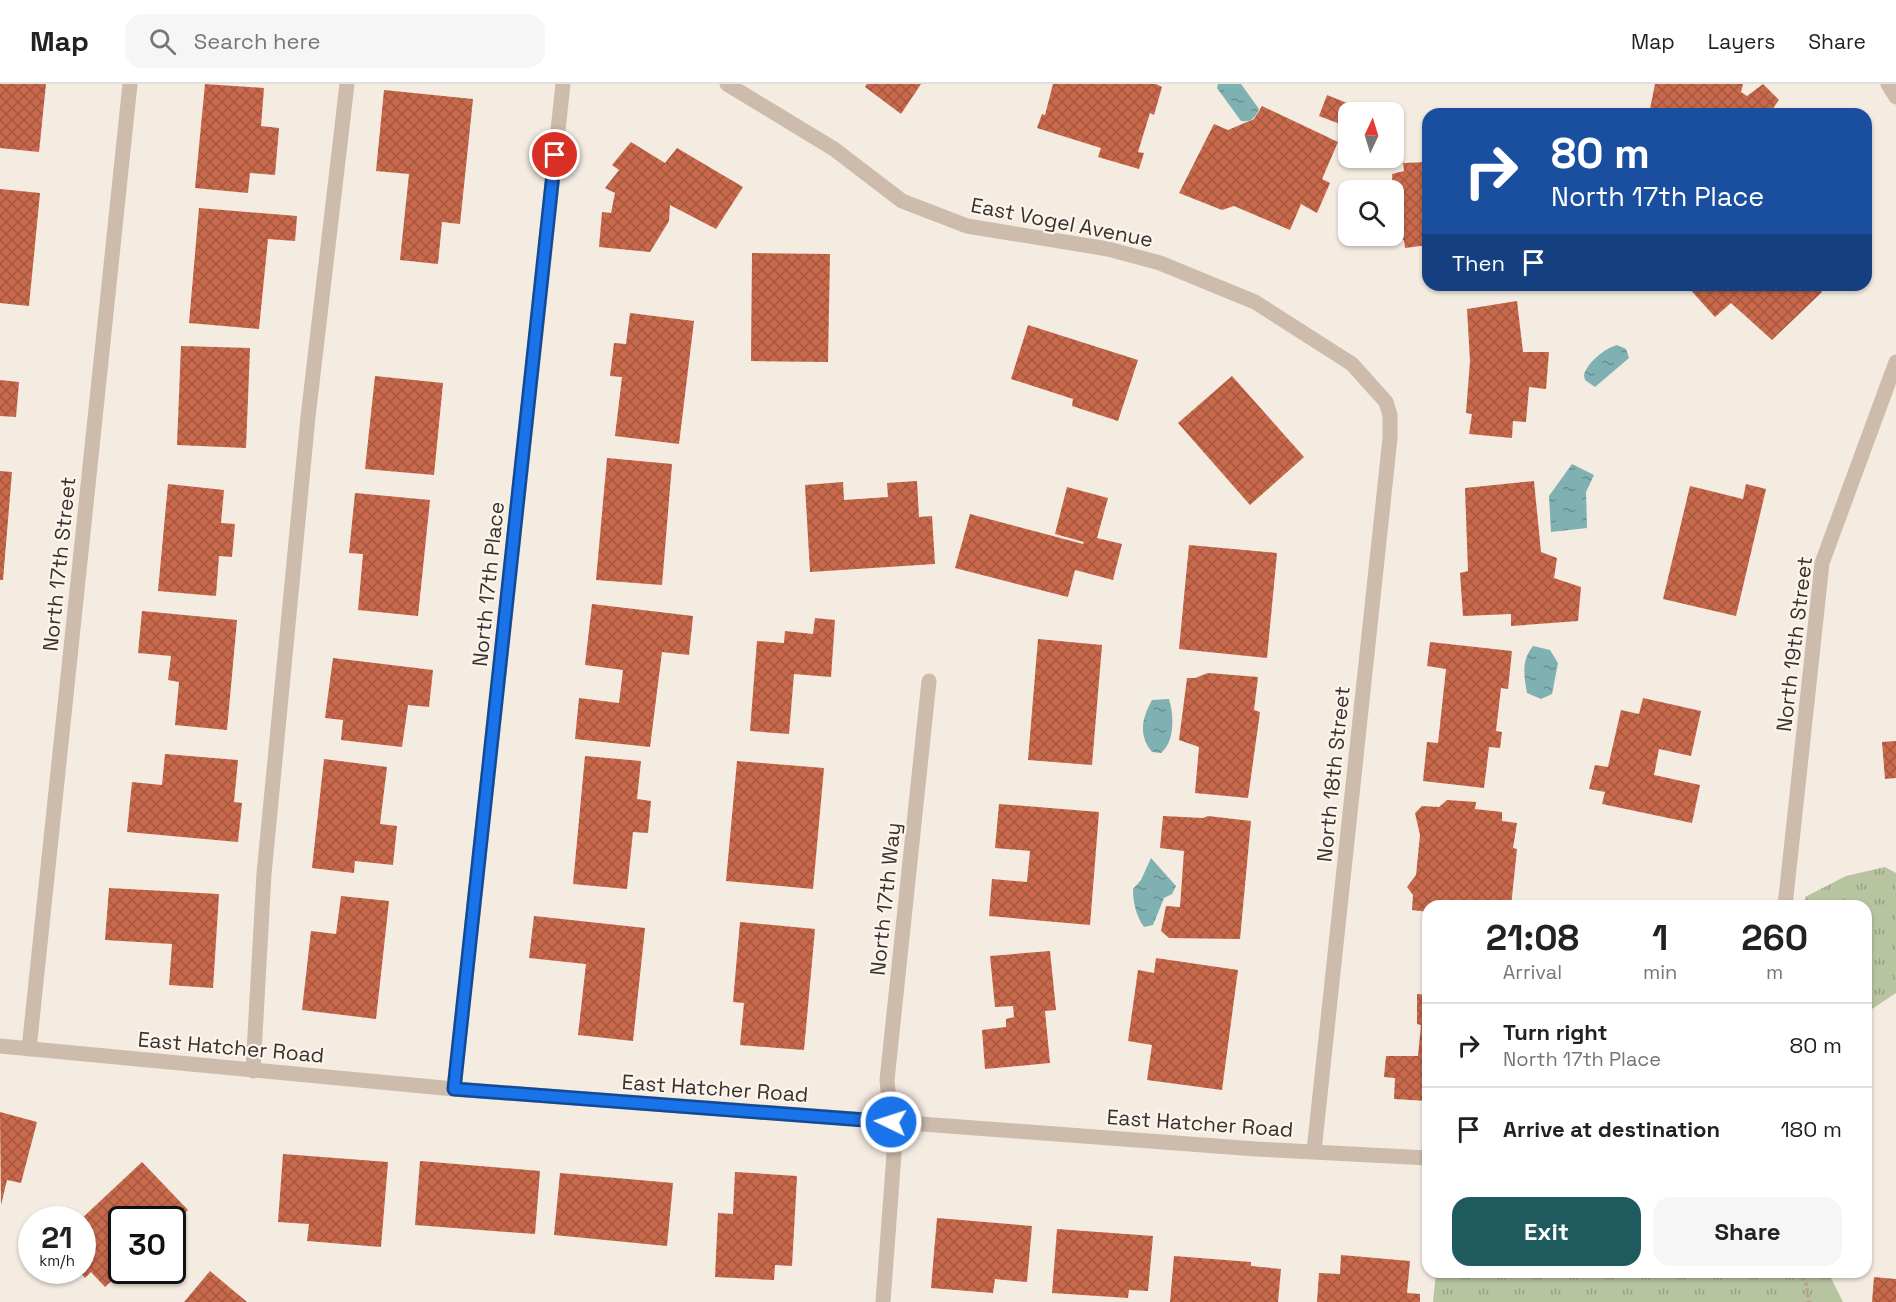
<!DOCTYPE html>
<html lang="en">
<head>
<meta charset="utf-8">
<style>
  body { margin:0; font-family:"Space Grotesk",sans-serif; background:#f6f6f6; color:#222; height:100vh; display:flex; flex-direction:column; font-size:22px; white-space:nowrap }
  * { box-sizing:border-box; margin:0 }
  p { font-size:20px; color:#767676 }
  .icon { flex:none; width:33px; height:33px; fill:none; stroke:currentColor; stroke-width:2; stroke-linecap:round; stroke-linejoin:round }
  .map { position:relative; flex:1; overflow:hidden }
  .sheet { position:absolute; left:1422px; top:816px; width:450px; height:378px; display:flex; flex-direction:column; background:#fff; border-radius:18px; box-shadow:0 2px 4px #0004 }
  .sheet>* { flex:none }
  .hud { position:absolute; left:1422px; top:24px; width:450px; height:183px; border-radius:18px; box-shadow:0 2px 4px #0004; background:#1a4fa0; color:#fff; overflow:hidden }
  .needle { width:39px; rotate:4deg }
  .fabs { position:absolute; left:1338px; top:18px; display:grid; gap:12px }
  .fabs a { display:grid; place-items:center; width:66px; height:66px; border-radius:12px; background:#fff; box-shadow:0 2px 4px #0004; font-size:30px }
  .speed { position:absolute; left:18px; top:1122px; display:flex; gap:12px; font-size:30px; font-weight:700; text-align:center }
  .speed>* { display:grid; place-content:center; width:78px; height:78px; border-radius:50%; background:#fff; box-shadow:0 2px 4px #0004; line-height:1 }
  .speed small { font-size:15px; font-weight:400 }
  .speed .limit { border:3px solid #111; border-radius:9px; background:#fff; color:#111 }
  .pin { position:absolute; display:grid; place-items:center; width:51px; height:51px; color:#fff; margin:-26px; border:3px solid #fff; border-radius:50%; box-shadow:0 2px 6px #0007 }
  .me { position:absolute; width:66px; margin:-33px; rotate:274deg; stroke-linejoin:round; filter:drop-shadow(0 0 4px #0008) }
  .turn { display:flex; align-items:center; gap:21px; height:126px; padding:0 30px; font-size:27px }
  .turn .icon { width:78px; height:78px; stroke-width:2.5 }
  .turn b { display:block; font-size:42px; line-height:51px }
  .then { display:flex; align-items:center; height:57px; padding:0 30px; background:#0003; gap:12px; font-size:22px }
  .eta { display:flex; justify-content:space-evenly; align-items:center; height:102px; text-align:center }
  .eta b { font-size:36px; font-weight:800; line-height:42px }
  .cta { display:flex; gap:12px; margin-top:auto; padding:12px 30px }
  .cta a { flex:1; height:69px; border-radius:18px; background:#1f5a5e; color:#fff; font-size:24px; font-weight:800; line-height:69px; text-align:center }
  .cta a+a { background:#f6f6f6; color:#222 }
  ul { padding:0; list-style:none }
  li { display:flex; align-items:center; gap:18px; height:84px; padding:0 30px; border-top:2px solid #e0e0e0 }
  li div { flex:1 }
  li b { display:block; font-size:22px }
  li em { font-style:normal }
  header { display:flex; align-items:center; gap:36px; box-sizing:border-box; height:84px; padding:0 30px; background:#fff; border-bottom:2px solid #e0e0e0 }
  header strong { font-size:28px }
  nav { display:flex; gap:33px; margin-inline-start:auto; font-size:21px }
  .search { width:420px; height:54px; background:#f6f6f6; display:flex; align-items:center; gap:15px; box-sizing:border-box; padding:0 21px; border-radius:18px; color:#767676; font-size:22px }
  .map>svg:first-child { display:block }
  .grass { fill:url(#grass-tufts) }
  .water { fill:url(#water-ripples) }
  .building { fill:url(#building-cross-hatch) }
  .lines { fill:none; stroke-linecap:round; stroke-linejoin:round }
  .path { stroke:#b9a596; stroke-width:4; stroke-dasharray:3 3; stroke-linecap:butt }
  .minor { stroke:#cdbbac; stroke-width:15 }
  .route-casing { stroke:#114b97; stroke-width:15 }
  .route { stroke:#1a73e8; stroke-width:10 }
  .labels { text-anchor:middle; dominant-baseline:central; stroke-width:4.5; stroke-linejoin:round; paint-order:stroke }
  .street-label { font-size:21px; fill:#3b302b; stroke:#fbf5ee }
</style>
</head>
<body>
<header>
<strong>Map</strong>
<div class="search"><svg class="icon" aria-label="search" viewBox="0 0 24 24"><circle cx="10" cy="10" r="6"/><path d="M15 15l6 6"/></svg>Search here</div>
<nav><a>Map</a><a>Layers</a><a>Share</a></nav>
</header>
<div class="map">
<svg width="1896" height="1218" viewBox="0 0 1896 1218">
  <defs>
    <pattern id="grass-tufts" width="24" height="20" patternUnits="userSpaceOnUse" patternTransform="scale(1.5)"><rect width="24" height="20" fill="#b8c4a0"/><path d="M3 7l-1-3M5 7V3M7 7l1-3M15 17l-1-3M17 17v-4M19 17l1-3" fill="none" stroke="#97a083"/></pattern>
    <pattern id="water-ripples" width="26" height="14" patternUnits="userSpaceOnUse" patternTransform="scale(1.5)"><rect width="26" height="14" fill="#7fb0b2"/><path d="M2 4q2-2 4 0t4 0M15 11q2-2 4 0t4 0" fill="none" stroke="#699091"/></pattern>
    <pattern id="building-cross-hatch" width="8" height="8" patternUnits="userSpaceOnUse" patternTransform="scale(1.5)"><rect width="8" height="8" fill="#c8694b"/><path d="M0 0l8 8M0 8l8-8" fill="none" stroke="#a4573f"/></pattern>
  </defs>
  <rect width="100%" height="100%" fill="#f4ebe1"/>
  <path class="grass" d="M1885 783 1896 789V909L1866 929V822H1805V813L1846 792Z
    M1436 1188H1828L1843 1218H1433Z"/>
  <path class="water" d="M1218 0H1241L1259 25C1255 34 1252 38 1241 37L1217 4Z
    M1617 261 1626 265 1629 274 1595 303 1585 296 1584 291C1587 279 1605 264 1617 261Z
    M1572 380 1594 391 1586 408 1587 444 1551 448 1549 412Z
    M1533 562 1550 566 1558 579 1552 610 1541 615 1527 609C1524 591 1521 577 1533 562Z
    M1169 615C1174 630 1175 658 1161 669L1152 668C1138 651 1142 634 1152 616Z
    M1151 774 1176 802 1172 810 1164 814 1153 841 1144 843C1136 832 1133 818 1133 805L1141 796Z"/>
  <path class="building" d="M0 0H46L39 68 0 64Z
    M205 0 264 4 261 42 279 44 275 91 250 89 248 109 195 104Z
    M867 0H921L901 30 865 3Z
    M1053 0H1156L1162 3 1154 31 1150 29 1138 68 1144 69 1139 85 1098 73 1101 64 1037 44 1042 30 1045 31Z
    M1655 0H1743L1741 8 1747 12 1763 0 1779 16 1769 30H1649Z
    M384 6 473 15 460 140 442 138 438 180 400 176 409 90 376 87Z
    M1327 11 1357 23 1355 28H1348V43L1319 32Z
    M1262 22 1338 58 1322 95 1330 99 1317 129 1301 120 1290 146 1234 122 1222 126 1179 109 1214 40 1228 46 1254 35Z
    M631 58 665 79 677 64 743 103 716 145 670 121 669 137 650 168 599 163 602 128 611 129 615 109 605 104 619 86 612 81Z
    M1428 78V161L1405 164 1404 156H1395L1392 90 1404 87 1403 79Z
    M0 105 40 109 29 222 0 219Z
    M199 124 297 132 295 157 268 155 259 245 189 239Z
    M752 169 830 170 828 278 751 277Z
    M1686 201H1814L1822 208 1772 256 1731 219 1715 233Z
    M1517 217 1523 268H1549L1546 305 1529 303 1526 338 1513 337 1512 354 1469 350 1472 330 1466 329 1470 277 1467 225Z
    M630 229 694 237 679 360 615 352 622 293 610 292 614 259 626 260Z
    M1028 241 1138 276 1118 337 1072 322 1073 315 1011 295Z
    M181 262 250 264 246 364 177 361Z
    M375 292 443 299 434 391 365 385Z
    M1232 292 1304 373 1250 421 1178 339Z
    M0 296 19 298 16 333 0 332Z
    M607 374 672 380 662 501 596 496Z
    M0 387 12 388 3 496H0Z
    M917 397 919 433 932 432 935 480 810 488 805 401 843 398 844 416 888 413 887 399Z
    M1534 397 1541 468 1557 474 1554 494 1581 503 1578 537 1511 542V530L1463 532 1460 489 1468 487 1465 404Z
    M168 400 224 406 221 439 235 440 232 473 219 472 216 512 158 507Z
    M1746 400 1766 405 1736 532 1663 515 1690 402 1743 415Z
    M1067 403 1108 414 1097 454 1122 460 1113 496 1075 486 1068 513 955 484 970 430 1083 460 1084 458 1055 450Z
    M355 409 430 416 418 532 358 526 363 470 349 469Z
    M1189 461 1277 469 1267 574 1179 565Z
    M592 520 693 532 689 571 662 568 650 663 575 655 579 614 619 619 623 586 585 581Z
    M142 527 237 536 227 646 175 641 179 598 168 596 171 572 138 569Z
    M815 534 835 536 831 593 794 590 789 650 750 647 757 557 784 559 785 547 813 550Z
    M1038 555 1102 561 1092 681 1028 676Z
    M1430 558 1512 567 1508 605 1501 604 1496 647 1502 648 1500 664 1489 663 1484 704 1423 697 1427 658 1438 659 1446 585 1427 582Z
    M333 574 433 586 429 623 408 621 402 663 341 656 343 636 325 634Z
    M1208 589 1258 593 1254 626 1260 628 1248 714 1195 709 1199 663 1179 656 1187 594H1195Z
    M1643 614 1701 627 1691 672 1659 665 1654 691 1700 701 1692 739 1602 720 1605 708 1589 705 1595 681 1608 683 1621 626 1639 630Z
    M1896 657V694L1885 695 1882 658Z
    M165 670 238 676 234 718 242 719 238 758 127 748 132 698 162 701Z
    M585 672 641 677 637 715 651 717 648 749 633 748 627 805 573 800Z
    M324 675 387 683 380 740 397 742 393 781 355 777 354 789 312 784Z
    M737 677 824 684 813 805 726 797Z
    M1447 716 1476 718 1475 725 1502 728V737L1517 739 1513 764 1517 765 1511 822 1452 816V822H1428V828L1412 826 1413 811 1407 803 1416 791 1420 751 1415 729 1422 722 1439 723Z
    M999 720 1099 728 1090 841 989 832 992 795 1027 798 1030 767 995 764Z
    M1163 732 1203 734 1208 732 1251 737 1240 855 1169 854 1161 847 1166 822 1180 823 1184 767 1160 764Z
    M109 804 219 810 213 904 169 901 172 860 105 856Z
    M341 812 389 817 376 935 302 926 311 847 336 850Z
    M534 832 645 844 633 957 578 951 586 880 529 874Z
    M740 838 815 845 804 966 740 961 744 919 733 918Z
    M1050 867 1056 926 1045 927 1050 979 985 985 982 946 1006 943V935L1014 933 1013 922 995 923 990 872Z
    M1156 874 1238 886 1222 1006 1147 996 1152 961 1128 957 1138 886 1154 889Z
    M1417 910 1428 911V1017L1394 1015 1395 994 1384 993 1386 972H1418L1421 941 1417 940Z
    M0 1028 37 1038 21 1099 7 1096 1 1121Z
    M283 1070 388 1078 381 1163 307 1157 309 1140 278 1138Z
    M420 1077 540 1087 535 1150 415 1141Z
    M142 1078 188 1126 172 1141V1136H122L123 1186 105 1203 91 1188 85 1194 78 1186H82V1136H80Z
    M735 1088 797 1092 792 1182 775 1181 774 1196 715 1193 718 1129 733 1130Z
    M560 1089 673 1099 667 1162 554 1151Z
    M937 1134 1032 1142 1027 1198 995 1195 993 1209 931 1204Z
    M1057 1145 1153 1152 1148 1207 1129 1206 1128 1214 1052 1209Z
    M1341 1171 1410 1177 1407 1209 1420 1210V1218H1317L1319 1189 1340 1190Z
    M1174 1172 1251 1178V1182L1281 1185 1278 1218H1170Z
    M210 1187 247 1218H184Z
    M1874 1193 1896 1195V1218H1872Z"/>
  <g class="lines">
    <path class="path" d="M1800 1188 1806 1200 1809 1218"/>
    <path class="minor" d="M727 0 834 65 902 117 967 142 1108 165 1160 179 1255 218 1352 280 1386 318 1390 331V354L1314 1067
      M1888 0 1896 13
      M1785 822 1822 479 1896 278
      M0 962 454 1005 1256 1065 1428 1074
      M29 965 130 0
      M253 987 264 790 308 333 347 0
      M454 1005 563 0
      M883 1218 894 1070 887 996 929 597"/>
  </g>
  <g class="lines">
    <g class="route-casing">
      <path id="route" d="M555 71 454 1005 891 1038"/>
    </g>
    <use href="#route" class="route"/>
  </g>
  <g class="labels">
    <g class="street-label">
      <text transform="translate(1062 138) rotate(11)">East Vogel Avenue</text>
      <text transform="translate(59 480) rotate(-84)">North 17th Street</text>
      <text transform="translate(488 500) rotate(-84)">North 17th Place</text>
      <text transform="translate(1794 560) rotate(-83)">North 19th Street</text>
      <text transform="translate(1333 690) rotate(-84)">North 18th Street</text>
      <text transform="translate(885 815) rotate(-84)">North 17th Way</text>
      <text transform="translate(231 963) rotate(5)">East Hatcher Road</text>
      <text transform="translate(715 1004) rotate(4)">East Hatcher Road</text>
      <text transform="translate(1200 1039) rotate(4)">East Hatcher Road</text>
    </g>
  </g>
</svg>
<div class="fabs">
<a><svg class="needle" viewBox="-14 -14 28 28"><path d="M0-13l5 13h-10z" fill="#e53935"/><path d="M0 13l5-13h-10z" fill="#767676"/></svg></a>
<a><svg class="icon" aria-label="search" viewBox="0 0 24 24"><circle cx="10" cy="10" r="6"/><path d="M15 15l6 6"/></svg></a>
</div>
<div class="speed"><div>21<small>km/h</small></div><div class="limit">30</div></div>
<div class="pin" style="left:555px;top:71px;background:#d93025"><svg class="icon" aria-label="arrive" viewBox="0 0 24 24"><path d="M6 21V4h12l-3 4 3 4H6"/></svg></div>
<svg class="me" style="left:891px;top:1038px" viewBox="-20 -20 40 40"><circle r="17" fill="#1a73e8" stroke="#fff" stroke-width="3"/><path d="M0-11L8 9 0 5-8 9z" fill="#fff"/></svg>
<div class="hud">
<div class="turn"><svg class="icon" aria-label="right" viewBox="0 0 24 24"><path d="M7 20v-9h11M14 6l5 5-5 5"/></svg><div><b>80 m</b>North 17th Place</div></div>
<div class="then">Then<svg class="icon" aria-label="arrive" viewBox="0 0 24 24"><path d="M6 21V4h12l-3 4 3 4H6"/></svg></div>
</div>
<section class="sheet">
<div class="eta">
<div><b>21:08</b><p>Arrival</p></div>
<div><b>1</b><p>min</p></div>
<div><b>260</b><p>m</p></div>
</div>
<ul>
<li><svg class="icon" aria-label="right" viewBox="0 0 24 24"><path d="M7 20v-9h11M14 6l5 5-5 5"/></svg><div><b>Turn right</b><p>North 17th Place</p></div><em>80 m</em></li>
<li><svg class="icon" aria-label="arrive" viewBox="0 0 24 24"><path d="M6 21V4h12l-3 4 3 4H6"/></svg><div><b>Arrive at destination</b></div><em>180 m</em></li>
</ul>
<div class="cta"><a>Exit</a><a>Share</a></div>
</section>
</div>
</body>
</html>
